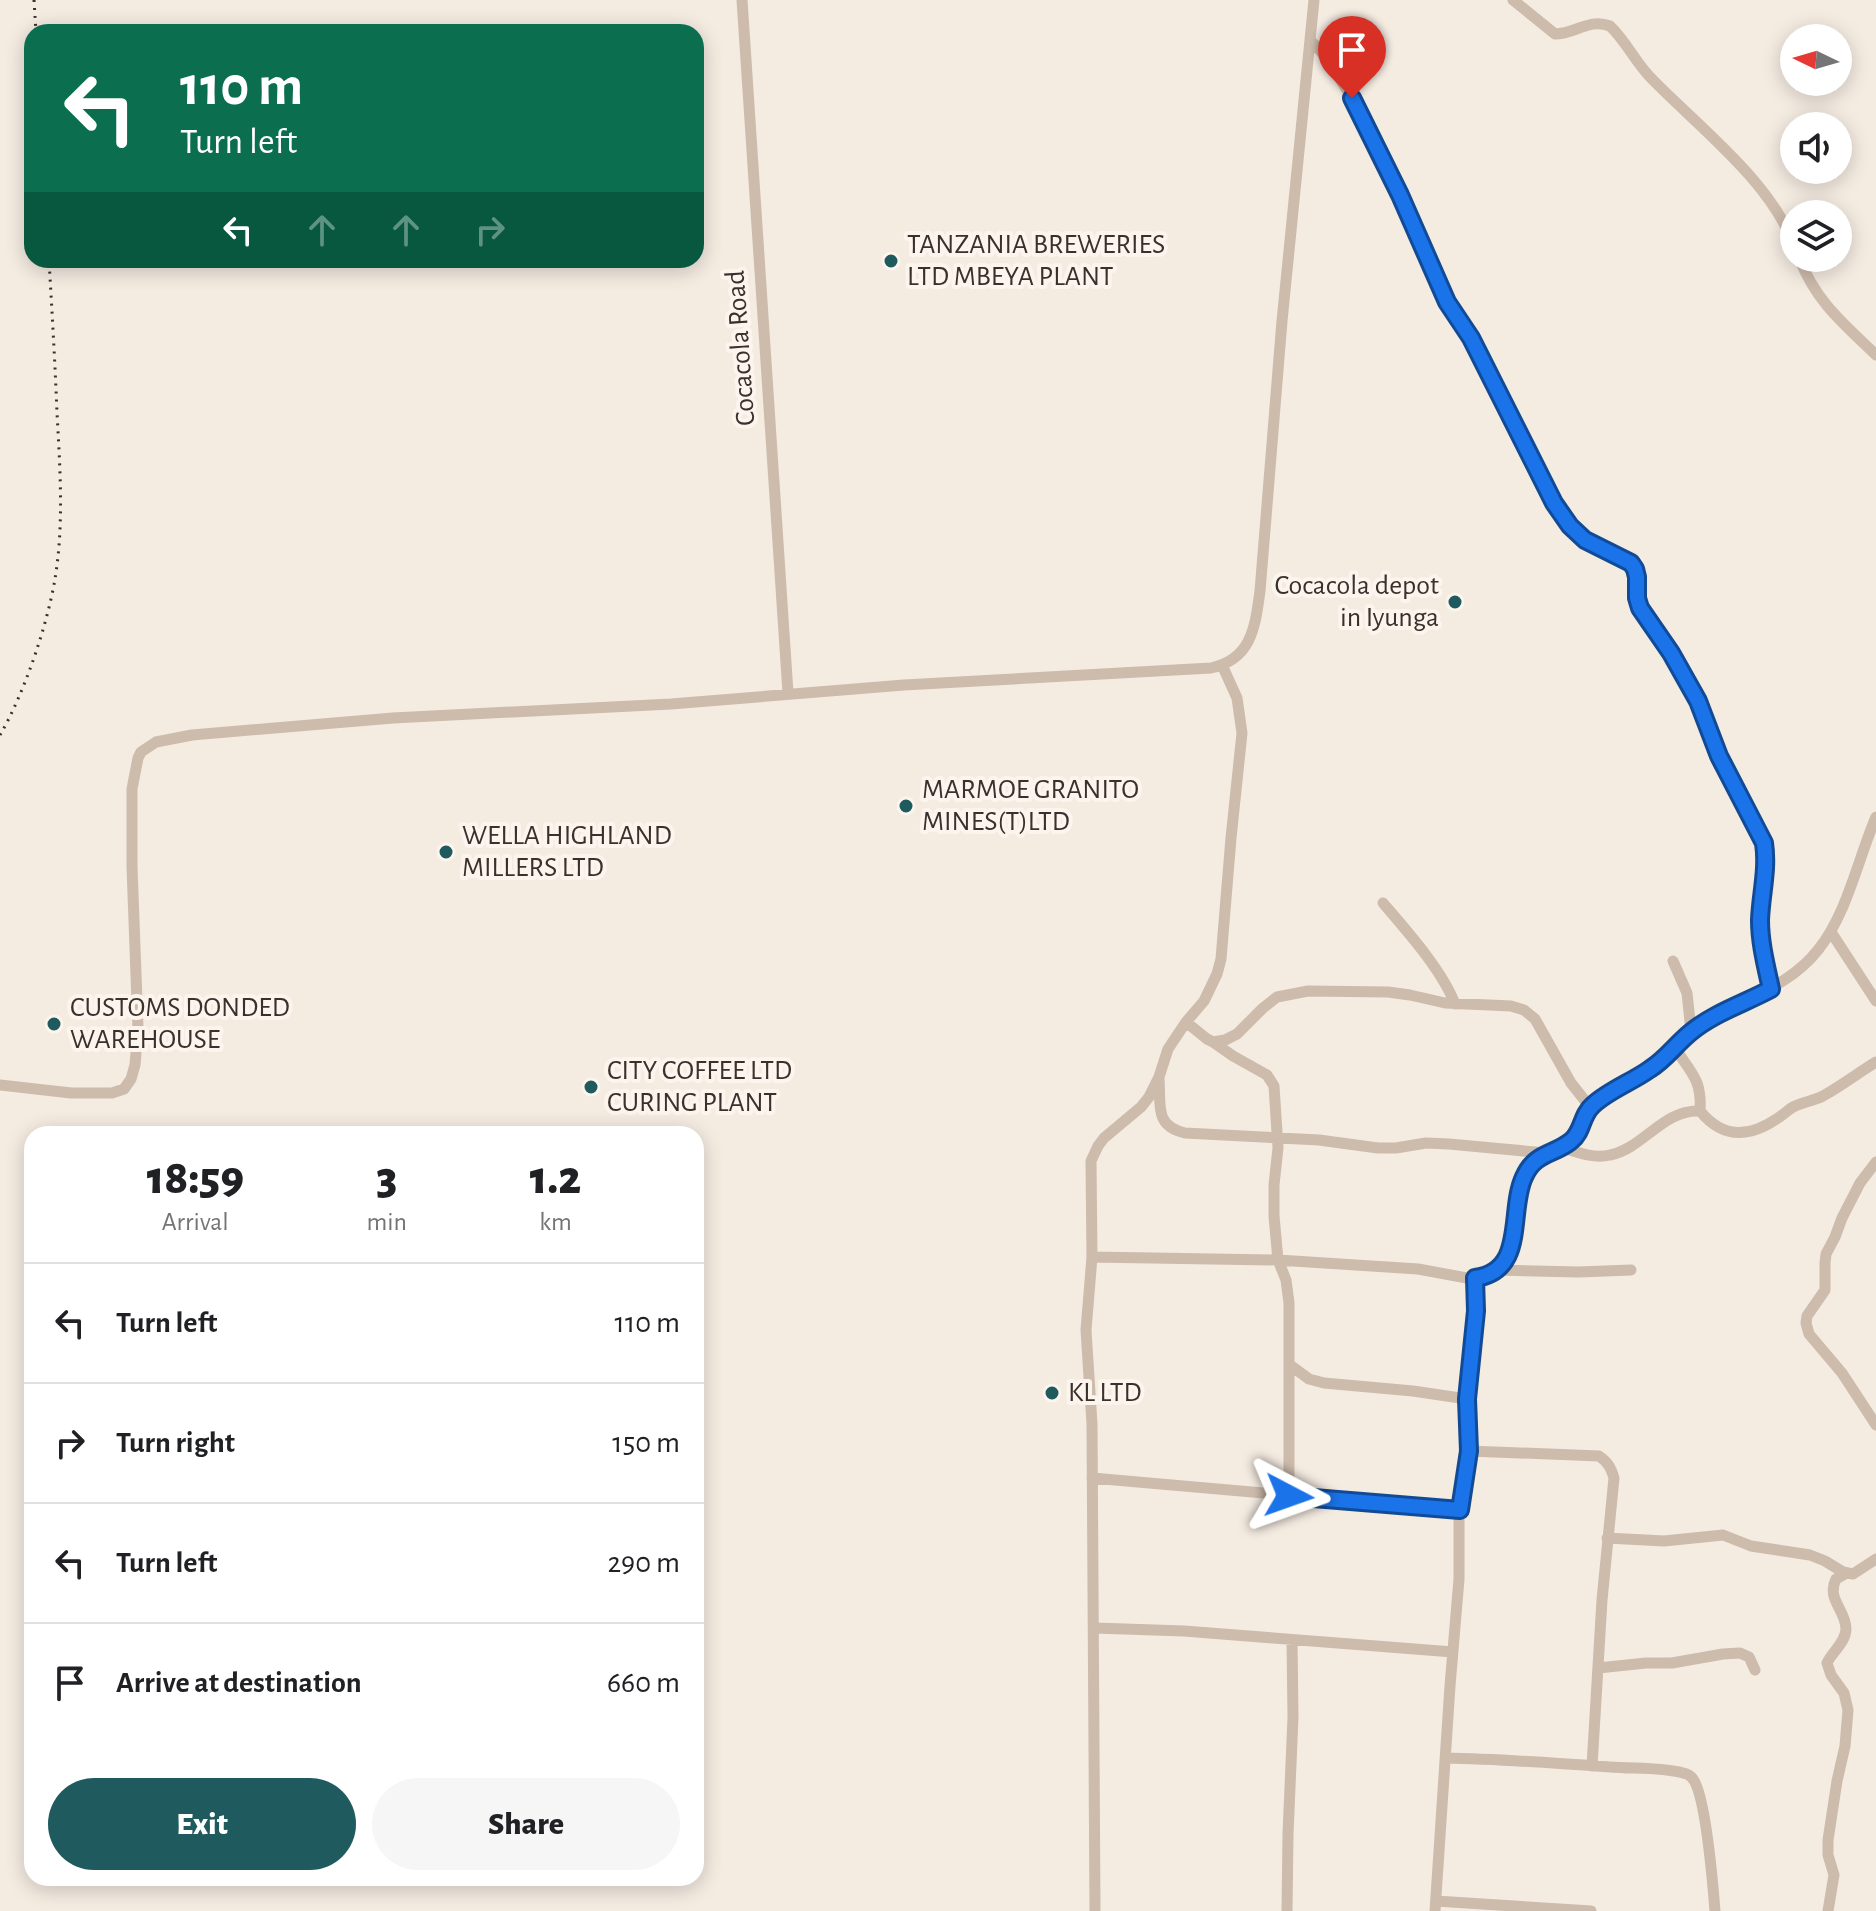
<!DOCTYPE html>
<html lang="en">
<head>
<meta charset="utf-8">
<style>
  body { margin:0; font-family:"Alegreya Sans",sans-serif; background:#f6f6f6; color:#202124; height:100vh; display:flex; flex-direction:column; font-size:30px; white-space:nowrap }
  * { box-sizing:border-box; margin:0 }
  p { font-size:26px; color:#757577 }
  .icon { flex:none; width:44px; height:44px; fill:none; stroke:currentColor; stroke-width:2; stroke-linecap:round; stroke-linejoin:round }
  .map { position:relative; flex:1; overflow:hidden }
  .panel { position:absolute; left:24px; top:1126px; width:680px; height:760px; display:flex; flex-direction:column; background:#fff; border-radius:24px; box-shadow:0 4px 20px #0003 }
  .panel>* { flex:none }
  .guide { position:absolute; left:24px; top:24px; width:680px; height:244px; border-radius:24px; box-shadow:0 4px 20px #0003; background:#0b6e4f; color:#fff; overflow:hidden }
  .needle { width:52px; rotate:275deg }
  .tools { position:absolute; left:1780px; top:24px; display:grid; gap:16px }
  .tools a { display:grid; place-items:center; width:72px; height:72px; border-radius:50%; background:#fff; box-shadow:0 4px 20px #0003; font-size:40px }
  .pin { position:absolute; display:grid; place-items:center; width:68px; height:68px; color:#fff; margin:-82px -34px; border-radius:50% 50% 50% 0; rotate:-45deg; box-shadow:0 0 8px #0007 }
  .pin .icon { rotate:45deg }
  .me { position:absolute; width:88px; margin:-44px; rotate:94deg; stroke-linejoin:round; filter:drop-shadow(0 0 6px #0008) }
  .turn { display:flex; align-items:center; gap:28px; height:168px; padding:0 24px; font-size:36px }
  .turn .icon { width:104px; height:104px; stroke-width:2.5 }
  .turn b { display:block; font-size:56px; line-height:68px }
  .lanes { display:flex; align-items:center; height:76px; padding:0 24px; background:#0003; justify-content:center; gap:40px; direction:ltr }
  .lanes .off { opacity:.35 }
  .eta { display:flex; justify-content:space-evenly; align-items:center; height:136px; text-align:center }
  .eta b { font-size:48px; font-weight:800; line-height:56px }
  .action { display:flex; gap:16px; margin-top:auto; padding:16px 24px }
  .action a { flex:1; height:92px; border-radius:48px; background:#1f5a5e; color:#fff; font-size:32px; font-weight:800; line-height:92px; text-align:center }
  .action a+a { background:#f6f6f6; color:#202124 }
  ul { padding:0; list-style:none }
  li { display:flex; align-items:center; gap:24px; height:120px; padding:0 24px; border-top:2px solid #e0e0e0 }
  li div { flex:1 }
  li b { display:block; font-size:30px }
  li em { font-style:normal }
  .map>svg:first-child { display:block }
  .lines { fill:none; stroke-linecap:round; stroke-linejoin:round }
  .minor { stroke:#cdbbac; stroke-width:11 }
  .rail { stroke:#3b302b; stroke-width:3; stroke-dasharray:2 6; stroke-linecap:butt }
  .route-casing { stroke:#114b97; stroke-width:20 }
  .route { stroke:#1a73e8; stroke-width:14 }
  .poi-dot { fill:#1f5a5e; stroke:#fbf5ee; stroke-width:3 }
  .labels { text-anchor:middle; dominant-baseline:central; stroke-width:8; stroke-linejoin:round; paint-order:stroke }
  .poi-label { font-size:28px; fill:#3b302b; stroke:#fbf5ee; text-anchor:start }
  .street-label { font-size:28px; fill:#3b302b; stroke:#fbf5ee }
</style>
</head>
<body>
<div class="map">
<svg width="1876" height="1911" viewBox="0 0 1876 1911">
  <rect width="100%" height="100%" fill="#f4ebe1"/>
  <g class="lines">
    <path class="minor" d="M742 0 788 693
      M1513 0 1555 34C1575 34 1589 18 1610 26 1627 42 1636 64 1653 80 1700 128 1770 181 1794 245
      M1310 40 1327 58 1352 98 1400 195 1447 302 1471 338 1554 503 1570 526 1585 540 1622 557 1631 563 1635 569 1637 598 1640 608 1671 653 1698 701 1719 756 1764 843C1768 867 1762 890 1761 913 1760 939 1765 964 1771 989
      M1799 258C1817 303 1843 323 1876 355
      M1383 903C1407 931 1442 970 1455 1004
      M1831 932 1876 1001
      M1673 961 1687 993 1691 1031
      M1186 1022 1207 1039 1213 1042 1225 1040 1237 1034 1263 1008 1277 997 1308 991 1388 992 1410 995 1445 1003 1511 1006 1524 1010 1535 1019 1571 1083 1590 1107
      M1213 1042 1233 1056 1267 1075 1274 1086 1278 1148 1274 1185V1216L1278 1260 1286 1280 1289 1303V1496
      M1675 1048C1691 1073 1702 1079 1700 1111 1723 1139 1749 1138 1778 1118 1783 1115 1788 1110 1793 1107 1803 1102 1813 1101 1823 1096 1841 1086 1858 1073 1876 1062
      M1159 1079C1161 1105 1154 1126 1185 1133L1319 1140 1378 1148H1396L1426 1143 1449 1144 1546 1153
      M0 1085 71 1093H112L124 1089 131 1079 135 1065 138 1028 132 867V789L138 758 141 752 156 742 192 735 393 718 671 704 904 685 1211 668C1252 659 1255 627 1260 591L1282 321 1314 0
      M1561 1147C1576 1152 1594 1159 1610 1155 1644 1148 1663 1109 1700 1111
      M1876 1162 1860 1183 1842 1218 1835 1237 1826 1254 1825 1263V1290L1807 1316 1806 1323 1809 1334 1842 1373 1876 1425
      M1092 1257 1278 1260 1418 1269 1467 1278C1533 1281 1503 1203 1528 1169 1541 1151 1561 1152 1573 1140 1582 1131 1581 1117 1590 1107 1603 1093 1625 1086 1641 1075 1649 1070 1658 1064 1666 1058 1674 1049 1682 1039 1691 1032 1732 999 1783 994 1818 950 1847 914 1858 859 1876 817
      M1498 1270 1579 1272 1631 1270
      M1290 1365 1309 1379 1324 1383 1413 1391 1467 1399
      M1469 1451 1599 1456C1608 1462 1611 1468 1614 1478L1602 1600 1592 1766
      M1092 1478 1460 1510
      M1607 1538 1664 1541 1723 1535 1751 1546 1810 1555 1825 1561 1843 1572 1853 1574 1876 1559
      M1095 1628 1184 1631 1453 1652
      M1598 1668 1646 1663H1672L1723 1654 1740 1653 1749 1657 1755 1670
      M1446 1758C1501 1759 1555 1763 1610 1767 1634 1769 1660 1767 1683 1773 1688 1774 1690 1775 1693 1779 1706 1797 1713 1886 1715 1911
      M1436 1901 1591 1911
      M1095 1911 1092 1424 1086 1330 1092 1257 1091 1161 1098 1146 1104 1138 1141 1107 1149 1097 1159 1077 1168 1049 1186 1022 1204 1001 1217 974 1221 959 1231 838 1242 733 1237 698 1222 665
      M1287 1911 1288 1834 1293 1717 1292 1640
      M1435 1911 1450 1686 1459 1579V1505L1469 1451 1467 1399 1475 1324V1278
      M1828 1911 1834 1875 1828 1855V1840L1837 1781 1845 1746 1848 1710 1844 1693 1831 1675 1827 1663C1832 1652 1846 1642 1846 1629 1846 1610 1826 1599 1836 1579L1847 1573"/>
    <path class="rail" d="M34 0 36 32
      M0 735C24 694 47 626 55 579 64 525 60 468 57 413 55 362 52 311 49 260"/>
  </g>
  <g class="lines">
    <g class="route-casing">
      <path id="route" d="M1289 1496 1460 1510 1469 1451 1467 1399 1476 1311 1475 1278C1527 1271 1508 1211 1524 1177 1535 1152 1554 1155 1571 1141 1583 1132 1581 1115 1593 1105 1609 1090 1632 1082 1650 1069 1666 1059 1676 1044 1691 1032 1714 1013 1745 1003 1771 989 1766 966 1760 943 1760 920 1761 894 1768 869 1764 843L1719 756 1698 701 1671 653 1640 608 1637 598V577L1635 569 1631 563 1585 540 1570 526 1554 503 1471 338 1447 302 1400 195 1352 98"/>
    </g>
    <use href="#route" class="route"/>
  </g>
  <g class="poi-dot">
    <circle cx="891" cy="261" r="8"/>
    <circle cx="1455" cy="602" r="8"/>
    <circle cx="906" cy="806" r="8"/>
    <circle cx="446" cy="852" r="8"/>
    <circle cx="54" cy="1024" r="8"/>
    <circle cx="591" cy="1087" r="8"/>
    <circle cx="1052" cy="1393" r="8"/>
  </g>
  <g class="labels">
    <g class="poi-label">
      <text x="907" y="245">TANZANIA BREWERIES<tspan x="907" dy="32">LTD MBEYA PLANT</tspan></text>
      <text x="1439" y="586" text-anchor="end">Cocacola depot<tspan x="1439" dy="32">in Iyunga</tspan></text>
      <text x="922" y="790">MARMOE GRANITO<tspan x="922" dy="32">MINES(T)LTD</tspan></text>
      <text x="462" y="836">WELLA HIGHLAND<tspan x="462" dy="32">MILLERS LTD</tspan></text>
      <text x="70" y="1008">CUSTOMS DONDED<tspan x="70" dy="32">WAREHOUSE</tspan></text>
      <text x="607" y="1071">CITY COFFEE LTD<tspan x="607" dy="32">CURING PLANT</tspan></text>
      <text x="1068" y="1393">KL LTD</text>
    </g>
    <g class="street-label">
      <text transform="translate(741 348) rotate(-94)">Cocacola Road</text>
    </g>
  </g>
</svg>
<div class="tools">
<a><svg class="needle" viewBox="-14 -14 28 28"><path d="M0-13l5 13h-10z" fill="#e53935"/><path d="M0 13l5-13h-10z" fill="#757577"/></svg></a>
<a><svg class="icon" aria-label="sound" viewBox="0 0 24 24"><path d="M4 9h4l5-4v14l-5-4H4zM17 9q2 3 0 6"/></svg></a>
<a><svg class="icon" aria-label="layers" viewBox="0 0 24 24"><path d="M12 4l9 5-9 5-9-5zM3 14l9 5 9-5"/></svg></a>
</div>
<div class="pin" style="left:1352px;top:98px;background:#d93025"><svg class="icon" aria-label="arrive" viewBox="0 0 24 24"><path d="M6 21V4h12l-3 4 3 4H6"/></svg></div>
<svg class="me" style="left:1289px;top:1496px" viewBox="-20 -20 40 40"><path d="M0-17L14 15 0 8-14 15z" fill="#1a73e8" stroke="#fff" stroke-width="4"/></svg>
<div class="guide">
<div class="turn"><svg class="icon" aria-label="left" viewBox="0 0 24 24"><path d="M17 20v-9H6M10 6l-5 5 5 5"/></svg><div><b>110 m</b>Turn left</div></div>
<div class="lanes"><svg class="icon" aria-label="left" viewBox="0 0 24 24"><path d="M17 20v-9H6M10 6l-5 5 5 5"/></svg><svg class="icon off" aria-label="ahead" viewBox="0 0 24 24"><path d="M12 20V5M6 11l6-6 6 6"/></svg><svg class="icon off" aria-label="ahead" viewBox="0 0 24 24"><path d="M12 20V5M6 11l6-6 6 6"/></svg><svg class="icon off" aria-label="right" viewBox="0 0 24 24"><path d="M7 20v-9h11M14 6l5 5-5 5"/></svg></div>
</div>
<section class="panel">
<div class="eta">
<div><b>18:59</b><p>Arrival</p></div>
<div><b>3</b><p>min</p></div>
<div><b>1.2</b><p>km</p></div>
</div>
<ul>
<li><svg class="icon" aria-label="left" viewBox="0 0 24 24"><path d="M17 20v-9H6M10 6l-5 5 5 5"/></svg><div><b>Turn left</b></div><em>110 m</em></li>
<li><svg class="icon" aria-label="right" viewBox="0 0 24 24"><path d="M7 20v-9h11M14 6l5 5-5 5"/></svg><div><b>Turn right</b></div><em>150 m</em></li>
<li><svg class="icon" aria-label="left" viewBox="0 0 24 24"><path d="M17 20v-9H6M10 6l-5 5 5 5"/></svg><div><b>Turn left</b></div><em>290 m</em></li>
<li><svg class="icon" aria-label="arrive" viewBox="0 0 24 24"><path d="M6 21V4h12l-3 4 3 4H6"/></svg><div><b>Arrive at destination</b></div><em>660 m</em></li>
</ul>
<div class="action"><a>Exit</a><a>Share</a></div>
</section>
</div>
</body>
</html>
